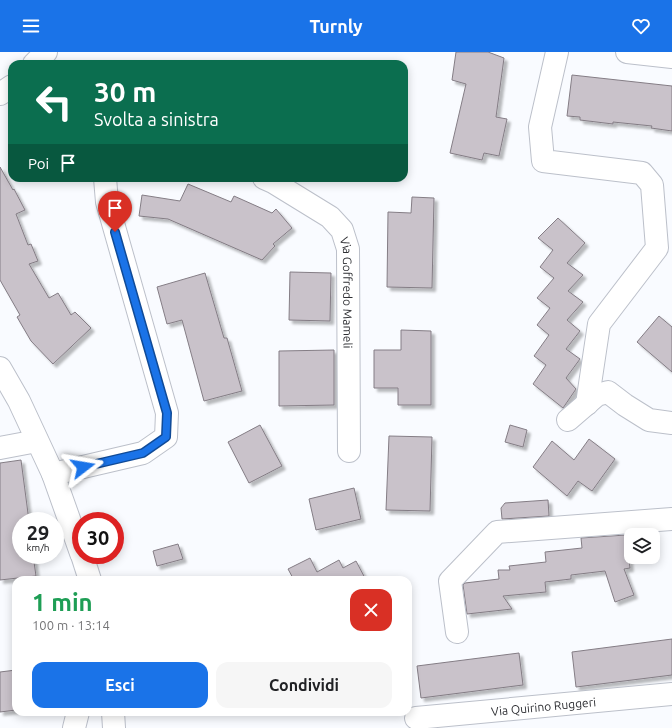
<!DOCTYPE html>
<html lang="it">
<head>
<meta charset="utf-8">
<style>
  body { margin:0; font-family:Ubuntu,sans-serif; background:#f6f6f6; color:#202124; height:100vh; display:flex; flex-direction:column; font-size:15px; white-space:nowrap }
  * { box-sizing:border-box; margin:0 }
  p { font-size:13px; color:#757577 }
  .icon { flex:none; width:22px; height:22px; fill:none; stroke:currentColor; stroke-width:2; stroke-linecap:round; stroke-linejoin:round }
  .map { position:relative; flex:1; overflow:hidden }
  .details { position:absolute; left:12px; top:524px; width:400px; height:140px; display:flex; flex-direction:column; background:#fff; border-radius:12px; box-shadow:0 2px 10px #0003 }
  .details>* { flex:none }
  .guide { position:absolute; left:8px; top:8px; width:400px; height:122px; border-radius:12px; box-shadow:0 2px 10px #0003; background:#0b6e4f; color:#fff; overflow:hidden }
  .tools { position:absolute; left:624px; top:476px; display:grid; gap:8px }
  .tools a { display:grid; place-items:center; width:36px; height:36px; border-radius:8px; background:#fff; box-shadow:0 2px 10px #0003; font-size:20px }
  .speed { position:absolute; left:12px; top:460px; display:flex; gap:8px; font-size:20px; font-weight:700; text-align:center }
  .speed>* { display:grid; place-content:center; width:52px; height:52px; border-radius:50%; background:#fff; box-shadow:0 2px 10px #0003; line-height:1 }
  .speed small { font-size:10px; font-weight:400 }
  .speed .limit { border:6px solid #d22; background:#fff; color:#111 }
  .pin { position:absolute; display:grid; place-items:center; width:34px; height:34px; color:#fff; margin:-41px -17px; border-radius:50% 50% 50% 0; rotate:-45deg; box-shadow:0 0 4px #0007 }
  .pin .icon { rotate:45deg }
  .me { position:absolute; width:44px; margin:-22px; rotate:76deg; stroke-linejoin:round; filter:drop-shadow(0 0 3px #0008) }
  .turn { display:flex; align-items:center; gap:14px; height:84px; padding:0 20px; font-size:18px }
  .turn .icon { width:52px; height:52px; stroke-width:2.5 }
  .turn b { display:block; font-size:28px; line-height:34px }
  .then { display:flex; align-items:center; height:38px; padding:0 20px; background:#0003; gap:8px; font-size:15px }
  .round { display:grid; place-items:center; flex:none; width:42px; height:42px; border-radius:12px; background:#f6f6f6 }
  .head { display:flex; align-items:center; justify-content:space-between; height:68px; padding:0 20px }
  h1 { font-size:24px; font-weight:700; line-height:30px; color:#1e9e55 }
  .action { display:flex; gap:8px; margin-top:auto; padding:8px 20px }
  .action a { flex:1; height:46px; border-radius:12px; background:#1a73e8; color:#fff; font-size:16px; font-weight:700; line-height:46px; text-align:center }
  .action a+a { background:#f6f6f6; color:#202124 }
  header { display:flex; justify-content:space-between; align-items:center; height:52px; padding:0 20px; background:#1a73e8; color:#fff; font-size:18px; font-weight:700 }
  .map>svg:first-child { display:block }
  .building { fill:#c9c2ca; stroke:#847d85; filter:url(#shadow) }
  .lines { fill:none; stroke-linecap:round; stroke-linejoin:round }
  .minor-casing { stroke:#bcc0ca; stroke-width:24 }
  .minor { stroke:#fff; stroke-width:22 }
  .route-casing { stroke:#114b97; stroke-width:10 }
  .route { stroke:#1a73e8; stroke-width:7 }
  .labels { text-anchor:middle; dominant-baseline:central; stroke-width:3; stroke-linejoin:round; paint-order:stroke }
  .street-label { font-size:12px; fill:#2d2e32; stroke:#fff }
</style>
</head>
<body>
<header><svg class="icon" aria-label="menu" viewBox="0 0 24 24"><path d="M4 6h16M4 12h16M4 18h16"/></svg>Turnly<svg class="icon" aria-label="heart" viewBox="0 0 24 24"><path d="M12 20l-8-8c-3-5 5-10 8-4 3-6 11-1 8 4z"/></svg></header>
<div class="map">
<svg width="672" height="676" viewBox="0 0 672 676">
  <defs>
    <filter id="shadow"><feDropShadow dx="3.5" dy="3.5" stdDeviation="1" flood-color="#0004"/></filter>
  </defs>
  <rect width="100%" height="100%" fill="#f9fbff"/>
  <path class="building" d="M456 0H488L504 6 496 65 507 67 499 104 484 101 482 108 450 101 466 32 452 28Z
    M572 23 672 34V79L651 76 652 74 613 70V72L580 68V65L567 64Z
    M0 115 13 138 14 137 25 158 16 162 28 193 31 192 38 209 29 212 49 246 58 241 71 263 75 260 91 276 53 312 31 289 17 265 20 263 0 228Z
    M188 132 231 150 234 144 272 161 276 157 292 176 273 192 275 194 262 208 168 167 139 164 142 143 180 149Z
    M412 145 434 146 432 236 387 235 388 160 411 161Z
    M558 166 585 191 567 211 583 223 568 239 583 250 567 268 580 279 566 297 580 307 566 326 576 337 563 356 533 332 546 313 534 304 549 283 537 273 550 256 537 246 554 226 540 215 553 198 538 186Z
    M290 220 331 221 330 269 289 268Z
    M205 221 224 286H227L242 339 204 349 182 268 167 272 157 235Z
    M659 264 672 275V320L637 290Z
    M401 278 431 279V353H398V336H374V298H401Z
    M334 298V353L279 354V299Z
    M260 373 282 414 249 431 228 390Z
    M510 373 527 378 523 395 505 390Z
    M389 384 432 385 430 459 386 458Z
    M589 387 615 407 592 439 578 429 567 444 533 415 552 389 574 408Z
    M21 408 29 469H21V503H33L36 524 0 528V411Z
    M354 436 361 467 316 478 309 447Z
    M548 448 549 464 502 467 501 456 505 451Z
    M626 483 630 516 624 517 634 543 615 550 605 519 571 523V527L545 530 546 540 503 544 512 557 467 562 463 533 465 531 499 527 498 518H510L509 514 546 510 545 500 582 496 581 486Z
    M178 492 183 507 157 514 153 499Z
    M310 506 317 520 339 508 343 516 356 509 366 528H294L288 517Z
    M672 587V623L576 635 572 600Z
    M519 601 523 633 421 646 417 614Z
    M16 618V658L0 660V620Z"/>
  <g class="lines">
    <g class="minor-casing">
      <g id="minor">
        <path d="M557 0 540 75 543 109 642 121 652 133 657 196 599 272 587 352"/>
        <path d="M627 0 672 5"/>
        <path d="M34 12 46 0"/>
        <path d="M0 42 12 34"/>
        <path id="s1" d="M264 126 273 130 330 165 342 178 348 197 349 399"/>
        <path d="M0 316 19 349 53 422 81 501"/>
        <path d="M568 368 597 343 608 340 625 353 649 368 672 371"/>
        <path d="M0 396 37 389"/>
        <path d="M53 422 143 401 166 385 167 361 107 150 105 126"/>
        <path d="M82 503 90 528"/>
        <path d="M457 580 450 529 497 480 672 467"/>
        <path d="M113 660 114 676"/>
        <path id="s2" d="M416 666 672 642"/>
        <path d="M74 676 78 660"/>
      </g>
    </g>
    <use href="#minor" class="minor"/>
  </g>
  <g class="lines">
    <g class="route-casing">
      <path id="route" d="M83 415 143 401 166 385 167 361 115 180"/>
    </g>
    <use href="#route" class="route"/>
  </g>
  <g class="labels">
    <g class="street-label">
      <text stroke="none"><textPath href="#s1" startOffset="158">Via Goffredo Mameli</textPath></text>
      <text stroke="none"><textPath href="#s2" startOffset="128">Via Quirino Ruggeri</textPath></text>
    </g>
  </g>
</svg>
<div class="tools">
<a><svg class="icon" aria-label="layers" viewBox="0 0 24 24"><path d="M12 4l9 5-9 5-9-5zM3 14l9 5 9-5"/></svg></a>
</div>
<div class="speed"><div>29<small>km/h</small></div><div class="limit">30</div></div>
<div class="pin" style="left:115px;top:180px;background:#d93025"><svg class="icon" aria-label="arrive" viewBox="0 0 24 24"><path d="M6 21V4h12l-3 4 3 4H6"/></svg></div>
<svg class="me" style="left:83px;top:415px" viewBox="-20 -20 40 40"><path d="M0-17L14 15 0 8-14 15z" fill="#1a73e8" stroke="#fff" stroke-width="4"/></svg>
<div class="guide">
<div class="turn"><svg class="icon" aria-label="left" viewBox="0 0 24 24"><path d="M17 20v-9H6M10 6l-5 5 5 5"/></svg><div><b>30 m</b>Svolta a sinistra</div></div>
<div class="then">Poi<svg class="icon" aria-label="arrive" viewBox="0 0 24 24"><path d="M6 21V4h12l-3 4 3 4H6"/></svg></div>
</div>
<section class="details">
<div class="head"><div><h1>1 min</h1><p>100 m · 13:14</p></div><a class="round" style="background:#d93025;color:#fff"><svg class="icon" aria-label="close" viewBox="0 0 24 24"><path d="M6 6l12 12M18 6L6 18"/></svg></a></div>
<div class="action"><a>Esci</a><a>Condividi</a></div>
</section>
</div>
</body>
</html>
